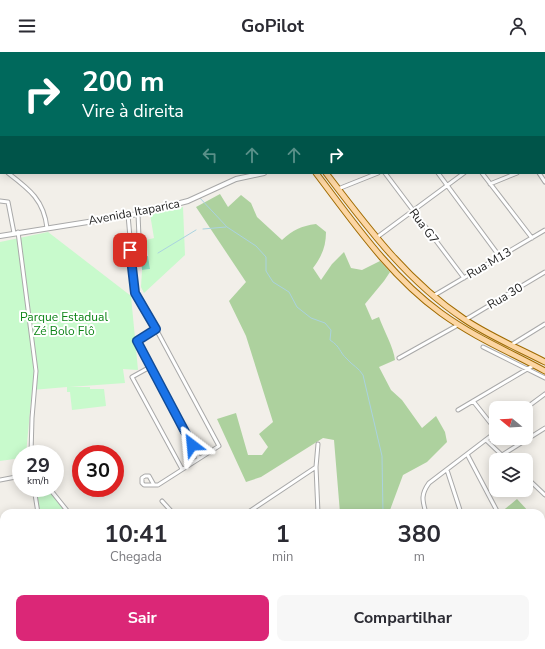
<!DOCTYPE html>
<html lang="pt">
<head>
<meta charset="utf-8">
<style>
  body { margin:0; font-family:"Nunito Sans",sans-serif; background:#f7f7f7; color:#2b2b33; height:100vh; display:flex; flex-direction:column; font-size:15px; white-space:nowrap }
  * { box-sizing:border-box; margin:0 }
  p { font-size:13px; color:#7c7c81 }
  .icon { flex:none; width:22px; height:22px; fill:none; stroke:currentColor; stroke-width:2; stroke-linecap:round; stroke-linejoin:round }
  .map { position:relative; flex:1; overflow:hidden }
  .details { position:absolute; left:0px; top:457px; width:545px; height:140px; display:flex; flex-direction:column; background:#fff; border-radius:12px 12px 0 0; box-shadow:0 2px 10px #0003 }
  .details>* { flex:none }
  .banner { position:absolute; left:0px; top:0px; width:545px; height:122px; box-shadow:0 2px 10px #0003; background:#00695c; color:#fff; overflow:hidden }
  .needle { width:26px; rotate:288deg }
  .tools { position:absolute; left:489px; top:349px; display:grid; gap:8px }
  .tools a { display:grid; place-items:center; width:44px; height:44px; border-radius:8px; background:#fff; box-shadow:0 2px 10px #0003; font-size:20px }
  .speed { position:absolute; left:12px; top:393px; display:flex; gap:8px; font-size:20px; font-weight:700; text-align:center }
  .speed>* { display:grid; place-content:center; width:52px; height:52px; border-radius:50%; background:#fff; box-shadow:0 2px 10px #0003; line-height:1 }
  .speed small { font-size:10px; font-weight:400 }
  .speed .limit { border:6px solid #d22; background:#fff; color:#111 }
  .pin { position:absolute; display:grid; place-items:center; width:34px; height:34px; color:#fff; margin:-17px; border-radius:8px; box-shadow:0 2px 6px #0006 }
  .me { position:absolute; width:44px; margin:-22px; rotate:331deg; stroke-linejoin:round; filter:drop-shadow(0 0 3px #0008) }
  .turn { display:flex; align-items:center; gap:14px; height:84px; padding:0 16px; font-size:18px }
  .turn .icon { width:52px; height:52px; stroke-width:2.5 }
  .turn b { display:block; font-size:28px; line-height:34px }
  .lanes { display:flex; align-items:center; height:38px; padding:0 16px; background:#0003; justify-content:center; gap:20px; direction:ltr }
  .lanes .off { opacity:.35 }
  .eta { display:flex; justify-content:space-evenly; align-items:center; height:68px; text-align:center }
  .eta b { font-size:24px; font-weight:700; line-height:28px }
  .primary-button { display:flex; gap:8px; margin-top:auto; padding:8px 16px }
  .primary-button a { flex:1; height:46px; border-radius:8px; background:#db2777; color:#fff; font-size:16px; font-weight:700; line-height:46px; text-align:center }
  .primary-button a+a { background:#f7f7f7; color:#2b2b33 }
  header { display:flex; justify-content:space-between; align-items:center; height:52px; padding:0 16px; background:#fff; font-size:18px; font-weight:700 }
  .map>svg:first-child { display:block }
  .forest { fill:#add19e }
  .park { fill:#c8facc }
  .pitch { fill:#88e0be }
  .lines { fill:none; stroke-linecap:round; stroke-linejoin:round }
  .stream { stroke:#aad3df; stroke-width:1 }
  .minor-casing { stroke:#a9a9a9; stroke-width:5 }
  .tertiary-casing { stroke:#a9a9a9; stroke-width:6 }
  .primary-casing { stroke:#a06b00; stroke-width:7 }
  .minor { stroke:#fff; stroke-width:3 }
  .tertiary { stroke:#fff; stroke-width:4 }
  .primary { stroke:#fcd6a4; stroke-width:5 }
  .route-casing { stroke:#114b97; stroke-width:10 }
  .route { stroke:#1a73e8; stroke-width:7 }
  .labels { text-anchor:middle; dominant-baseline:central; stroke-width:4; stroke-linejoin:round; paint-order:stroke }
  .street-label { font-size:12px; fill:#222; stroke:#fff }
  .park-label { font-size:12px; fill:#0c8416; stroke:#fff }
</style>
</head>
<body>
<header><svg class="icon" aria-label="menu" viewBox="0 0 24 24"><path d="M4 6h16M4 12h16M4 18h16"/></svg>GoPilot<svg class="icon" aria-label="person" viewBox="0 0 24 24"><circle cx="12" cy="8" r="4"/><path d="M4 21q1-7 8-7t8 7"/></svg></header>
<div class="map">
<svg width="545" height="597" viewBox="0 0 545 597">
  <rect width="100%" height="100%" fill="#f2efe9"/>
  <path class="forest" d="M220 142 228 155 241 143 251 151 257 165 282 188C293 178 301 174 316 172L326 180C326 194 322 204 313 216L321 228 332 212 344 200 351 216 362 218 380 209 390 220 384 229 365 252 372 268 379 265C383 277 394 296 395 308L379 315 391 338 402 348 422 376 436 364 445 380 447 390 427 410 403 423 390 458 392 461H340L334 388 323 386 261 425 246 430 217 367 236 361 248 403H262L268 395 259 382 273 370 246 284 229 249 246 230 196 155Z
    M517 447 530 461H500Z
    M541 472 545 477V538L541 541Z
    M414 593H475L470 597H415Z"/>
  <path class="park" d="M183 155 185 203 144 241 141 235 142 218 150 217 146 188 154 186 150 162Z
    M48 180 131 244 138 318 123 317 125 331 69 335H90V337H104L106 354 72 358 70 340H67V335L32 338 26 402H21V406L0 409V190Z
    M36 436H47L67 461H40Z"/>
  <path class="pitch" d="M148 204 150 217 142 218 141 205Z
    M321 593H414L415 597H320Z"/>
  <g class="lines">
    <path class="stream" d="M199 145 227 175 256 194 266 205V219L273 230 289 240 297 255 311 266 325 271 331 278 330 288C341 295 339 300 347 307 352 313 359 316 363 323L382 404 383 461
      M203 177 226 175
      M158 201 196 178
      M541 531 545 527
      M452 597 457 593"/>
    <g class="minor-casing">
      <path id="minor" d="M293 0V1
        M348 0V1
        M391 0 392 1
        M430 0V1
        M470 0V1
        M522 0V1
        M65 1 66 0
        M251 1 253 0
        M410 1 412 0
        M0 20 1 21
        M544 50 545 52
        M0 51H1
        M544 58 545 57
        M544 64H545
        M544 111H545
        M0 115H1
        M8 121C29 137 44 148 47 176
        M385 121 464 226
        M438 121 500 205
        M482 121 532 186
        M539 121 545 130
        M490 132 517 121
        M338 137 378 121
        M0 149 8 150 14 181
        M128 163 135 241 156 277 219 394 158 433H144L142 431V426L145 424H149L154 433
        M18 180 36 319 32 366 31 402
        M129 186 139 185 138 162
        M376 186 464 121
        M130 198 137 196 139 185
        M433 244 545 178
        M465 268 545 220
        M156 277 137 289 199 406
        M511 293 545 272
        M483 295 545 326
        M399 306 458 273
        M150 315 132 325 182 417
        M473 349 496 378
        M526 356 545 342
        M458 358 534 313
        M486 388 507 408
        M318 392 316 415 318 461
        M467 402 497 459
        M502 403 545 376
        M447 418 461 461
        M526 425 545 443
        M0 428 21 424
        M34 436 38 461
        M49 436 69 461
        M162 449 173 461
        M247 461 316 415
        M426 461C422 448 421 442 429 431L496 380
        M0 472 4 471
        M0 514H4
        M541 545 545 542
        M0 556H4
        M60 593 62 597
        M176 593 225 597
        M236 593 240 597
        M13 597 41 593
        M127 597 128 593
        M170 597V593
        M243 597 247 593
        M475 597 480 593
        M544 597 545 596"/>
    </g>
    <g class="tertiary-casing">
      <path id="tertiary" d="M0 184 138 162 188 149 236 127 264 121"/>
    </g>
    <g class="primary-casing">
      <path id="primary" d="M220 0V1
        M237 0 238 1
        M316 121C354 171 390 224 441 261 474 285 510 300 545 319
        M326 121C367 175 407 229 464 267 489 284 518 296 545 310"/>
    </g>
    <use href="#minor" class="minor"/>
    <use href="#tertiary" class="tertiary"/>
    <use href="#primary" class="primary"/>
  </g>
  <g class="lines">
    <g class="route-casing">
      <path id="route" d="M130 198 135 241 156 277 137 289 192 393"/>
    </g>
    <use href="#route" class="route"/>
  </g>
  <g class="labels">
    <g class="street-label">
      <text transform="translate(134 160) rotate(-11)">Avenida Itaparica</text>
      <text transform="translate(424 174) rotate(53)">Rua G7</text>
      <text transform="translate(489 211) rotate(-30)">Rua M13</text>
      <text transform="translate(505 244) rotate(-31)">Rua 30</text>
    </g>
    <g class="park-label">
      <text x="64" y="265">Parque Estadual<tspan x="64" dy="14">Zé Bolo Flô</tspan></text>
    </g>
  </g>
</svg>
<div class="tools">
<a><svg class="needle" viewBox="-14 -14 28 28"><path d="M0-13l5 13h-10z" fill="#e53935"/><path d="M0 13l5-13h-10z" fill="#7c7c81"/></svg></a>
<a><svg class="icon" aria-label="layers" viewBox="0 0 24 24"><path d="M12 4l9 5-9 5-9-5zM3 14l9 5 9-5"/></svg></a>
</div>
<div class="speed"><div>29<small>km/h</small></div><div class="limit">30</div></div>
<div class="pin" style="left:130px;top:198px;background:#d93025"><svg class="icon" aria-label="arrive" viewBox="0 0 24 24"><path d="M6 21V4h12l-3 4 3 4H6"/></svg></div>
<svg class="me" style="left:192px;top:393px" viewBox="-20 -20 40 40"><path d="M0-17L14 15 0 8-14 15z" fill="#1a73e8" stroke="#fff" stroke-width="4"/></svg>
<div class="banner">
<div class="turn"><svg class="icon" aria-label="right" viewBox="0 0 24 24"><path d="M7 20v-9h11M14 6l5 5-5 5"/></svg><div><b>200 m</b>Vire à direita</div></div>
<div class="lanes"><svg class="icon off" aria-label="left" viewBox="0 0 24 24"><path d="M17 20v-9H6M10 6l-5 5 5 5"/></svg><svg class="icon off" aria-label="ahead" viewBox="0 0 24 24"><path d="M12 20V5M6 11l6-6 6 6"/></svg><svg class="icon off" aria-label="ahead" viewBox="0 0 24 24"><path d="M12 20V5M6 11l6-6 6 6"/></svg><svg class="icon" aria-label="right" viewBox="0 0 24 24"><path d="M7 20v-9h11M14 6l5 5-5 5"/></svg></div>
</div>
<section class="details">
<div class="eta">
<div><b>10:41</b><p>Chegada</p></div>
<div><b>1</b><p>min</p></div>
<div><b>380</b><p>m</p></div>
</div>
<div class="primary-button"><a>Sair</a><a>Compartilhar</a></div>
</section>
</div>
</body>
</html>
